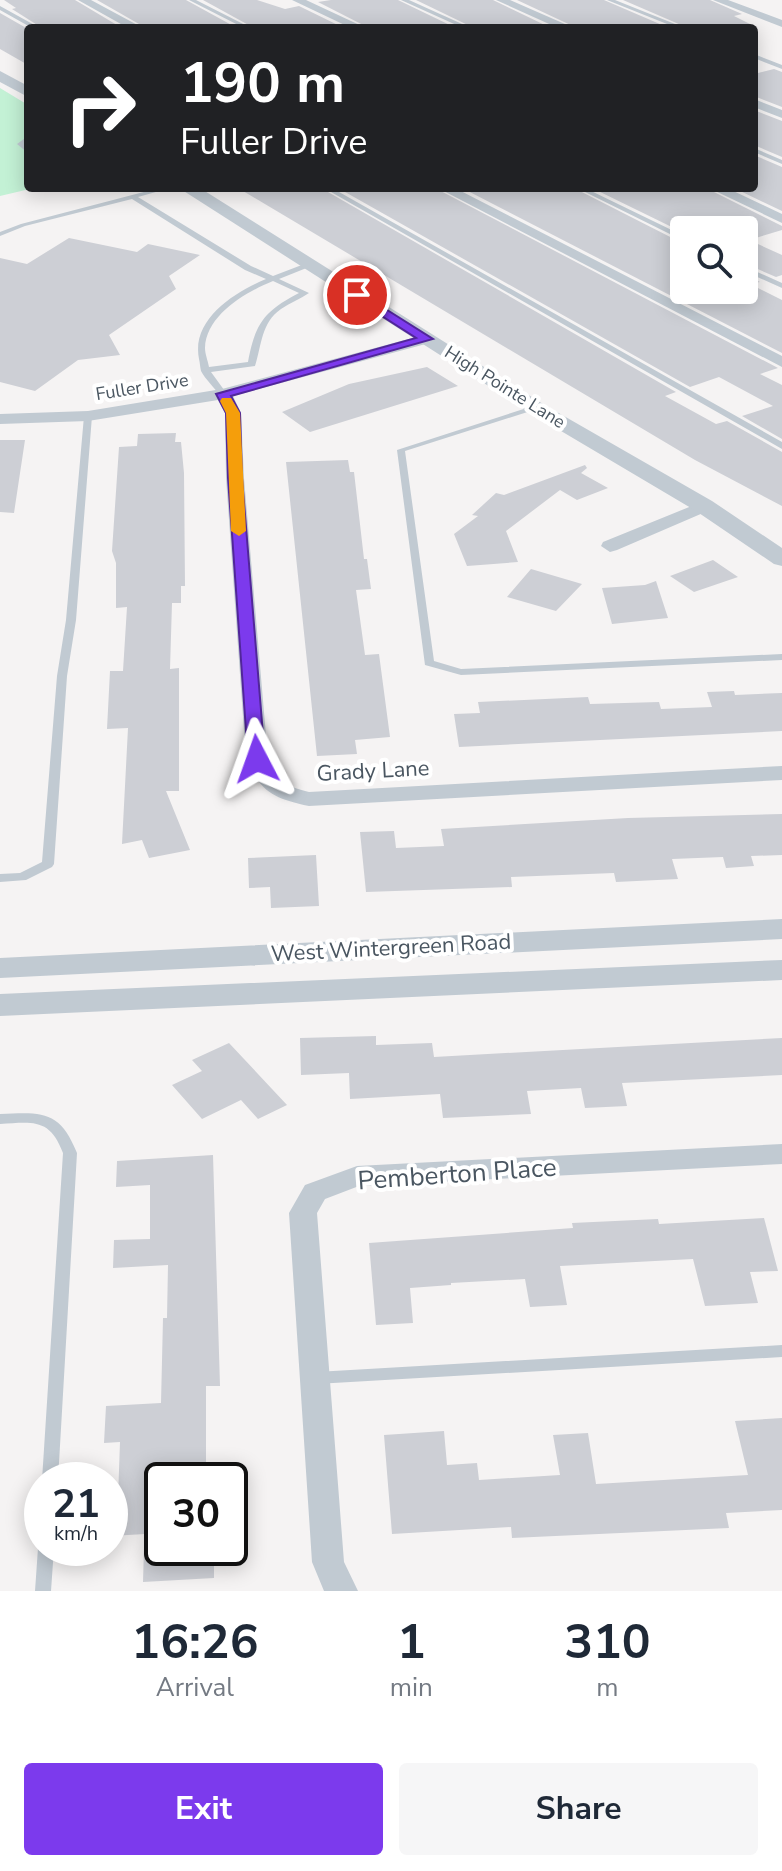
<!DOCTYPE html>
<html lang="en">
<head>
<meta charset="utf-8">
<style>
  body { margin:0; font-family:"Nunito Sans",sans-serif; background:#f6f6f7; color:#1f2937; height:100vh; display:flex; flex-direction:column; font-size:30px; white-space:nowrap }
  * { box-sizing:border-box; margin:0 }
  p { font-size:26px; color:#747a83 }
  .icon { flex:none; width:44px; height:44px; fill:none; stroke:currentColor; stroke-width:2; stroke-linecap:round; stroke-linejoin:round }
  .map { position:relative; height:1591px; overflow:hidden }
  .panel { display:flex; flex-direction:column; background:#fff; flex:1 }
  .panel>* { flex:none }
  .guide { position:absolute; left:24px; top:24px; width:734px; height:168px; border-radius:8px; box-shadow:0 4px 20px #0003; background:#202124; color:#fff; overflow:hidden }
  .controls { position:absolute; left:670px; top:216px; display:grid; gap:16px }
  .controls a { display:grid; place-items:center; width:88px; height:88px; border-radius:8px; background:#fff; box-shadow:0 4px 20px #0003; font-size:40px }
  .speed { position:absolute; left:24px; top:1462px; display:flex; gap:16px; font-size:40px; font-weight:700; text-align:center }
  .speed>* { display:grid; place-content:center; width:104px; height:104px; border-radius:50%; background:#fff; box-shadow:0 4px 20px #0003; line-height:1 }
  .speed small { font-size:20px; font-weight:400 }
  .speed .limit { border:4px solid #111; border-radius:12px; background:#fff; color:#111 }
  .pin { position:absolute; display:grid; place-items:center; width:68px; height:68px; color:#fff; margin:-34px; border:4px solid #fff; border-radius:50%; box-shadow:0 2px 8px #0007 }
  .me { position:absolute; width:88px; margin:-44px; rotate:356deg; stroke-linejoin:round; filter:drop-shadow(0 0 6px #0008) }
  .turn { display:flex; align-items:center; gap:28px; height:168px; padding:0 24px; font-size:36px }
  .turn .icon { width:104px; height:104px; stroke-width:2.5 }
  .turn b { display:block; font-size:56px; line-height:68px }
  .eta { display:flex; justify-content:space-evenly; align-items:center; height:136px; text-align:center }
  .eta b { font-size:48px; font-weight:700; line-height:56px }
  .primary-button { display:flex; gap:16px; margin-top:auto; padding:16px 24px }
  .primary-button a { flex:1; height:92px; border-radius:8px; background:#7c3aed; color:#fff; font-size:32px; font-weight:700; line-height:92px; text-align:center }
  .primary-button a+a { background:#f6f6f7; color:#1f2937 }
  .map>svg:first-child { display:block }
  .green { fill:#c3f1d5 }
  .building { fill:#cdcfd5 }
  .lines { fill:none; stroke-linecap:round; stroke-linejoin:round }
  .service { fill:#c1cad2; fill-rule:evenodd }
  .minor { fill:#c1cad2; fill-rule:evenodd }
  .tertiary { fill:#c1cad2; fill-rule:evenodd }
  .route { fill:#7c3aed; stroke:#51269a; stroke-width:2 }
  .slow { fill:#f59e0b }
  .labels { text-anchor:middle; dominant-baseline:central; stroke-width:8; stroke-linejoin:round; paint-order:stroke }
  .far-street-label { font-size:18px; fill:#4a5661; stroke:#fff }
  .street-label { font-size:22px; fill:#4a5661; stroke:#fff }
  .near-street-label { font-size:26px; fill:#4a5661; stroke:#fff }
</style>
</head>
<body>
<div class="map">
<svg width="782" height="1591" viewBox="0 0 782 1591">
  <rect width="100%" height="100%" fill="#f5f3f3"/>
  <path class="green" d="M0 88 28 105V188H34L0 196Z"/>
  <path class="building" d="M4 0H75L122 28H42L12 9 16 8Z
    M97 0H186L237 28H146Z
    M203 0H257L285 9 299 6 344 28H254Z
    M331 0H398L456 28H369L318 2Z
    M416 0H493L551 28H474Z
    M517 0H604L669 28H577Z
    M623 0H710L742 14 734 16 758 28H688Z
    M0 13 28 29V65L0 49Z
    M774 69 782 72V107L754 96V74Z
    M754 110 782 121V157L754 145Z
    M754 155 782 167V211L734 188H754Z
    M238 188H321L676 392 665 396 716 424 727 421 782 452V506L695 460Z
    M338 188H435L778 368 760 374 782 385V439L742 416 773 406 719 377 690 387Z
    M462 188H574L684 244V290H744V274L760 282 750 284 782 300V353Z
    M592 188H706L782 226V230L749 240 782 255V275L776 277 744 263V230H684V233Z
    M69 238 137 252 148 244 200 255 169 276 176 289 109 335 120 355 78 360 35 391 0 382V258L27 264Z
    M427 367 458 386 310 432 282 412 349 384Z
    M176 433 175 442H181L184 473 185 586H181V603H172L170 669 179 668V791H166L190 850 149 858 142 840 122 844 128 728 107 729 110 671H123L127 607 116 608V563L112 551 119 447 137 446 138 434Z
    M0 440H25L14 513 0 512Z
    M348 460 350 472H354L364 559H367L371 589 356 590 365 655 379 654 390 737 355 740 357 754 317 756 286 462Z
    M585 465 587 468 581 473 608 488 577 500 560 490 506 531 518 562 467 566 454 534 478 516 472 515 496 493 504 495Z
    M713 560 738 577 694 592 670 576Z
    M531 569 582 584 556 611 507 597Z
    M656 581 668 618 612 624 602 588 645 585Z
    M734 691 735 695 782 693V731L459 747 454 714 480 713 478 702 588 697 590 704 659 702 661 709 712 707 707 692Z
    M782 814V855L751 856 754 866 726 868 723 857 672 859 678 879 616 882 614 873 511 877 512 887 366 892 360 832 394 831 396 848 444 846 441 829 628 818Z
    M316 855 319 906 271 908 270 887 249 888 248 858Z
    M376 1036V1045L432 1043 434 1057 782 1038V1075L622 1083 627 1106 585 1108 581 1088 527 1091 531 1114 443 1118 440 1094 350 1099 349 1073 301 1075 300 1038Z
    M229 1043 287 1105 258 1119 241 1100 202 1119 172 1085 202 1071 192 1060Z
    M213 1155 220 1386H206V1473L162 1476V1533L111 1536 112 1499 118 1498 120 1442 104 1443 106 1406 161 1403 163 1318H167L168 1265 113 1268 114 1240 150 1239V1185L116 1187 117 1161Z
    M764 1218 778 1271 750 1272 758 1303 705 1306 693 1259 560 1266 567 1305 530 1307 525 1279 451 1283V1285L410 1288 413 1323 376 1325 369 1243 573 1228 572 1223 658 1219 659 1224Z
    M782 1418V1510L726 1513 729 1528 512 1538 511 1527 392 1534 384 1435 444 1431 447 1465 477 1463 479 1480 560 1475 553 1435 588 1433 596 1484 748 1475 735 1421Z
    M144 1548H214V1578L143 1582Z"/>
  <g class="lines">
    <path class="service" d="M189 0H196L251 28H244Z
      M401 0H409L471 28H463Z
      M607 0H615L685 28H677Z
      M0 6 38 27 39 28H32L0 10Z
      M754 54 782 65V69L754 58Z
      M28 136V141L24 144 28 148V153L17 144Z
      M754 148 782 160V164L754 152Z
      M159 188H170L138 197 251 266 273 276 307 263 314 265 279 279 309 293C300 299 290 303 281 309 261 323 262 344 255 366L211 372 227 394 226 396H220C215 388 205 379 201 371 200 367 200 363 199 359 191 319 235 292 266 279L245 270 132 199 25 226 0 236V232L21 224ZM273 281 299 293C264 311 255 324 248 362L209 367C208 361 205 354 205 348 206 315 246 292 273 281Z
      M324 188H332L782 442V449Z
      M577 188H585L684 236V241Z
      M744 266 782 283V288L744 271Z
      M533 406H539L540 408 405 451 434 661 461 669 782 654V660L461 675 425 665 397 450Z
      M88 413 92 416 76 620 67 676 54 864 52 867 26 880 0 882V874L20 873 42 862 57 676 66 620 84 416Z
      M0 1114C42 1112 60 1110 77 1153L58 1480H42L63 1153C50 1118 33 1122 0 1124Z
      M782 1345V1357L316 1384 311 1382 308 1378 311 1374 316 1372Z
      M42 1542V1548H54L51 1591H35L38 1548Z"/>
    <path class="minor" d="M78 0H91L143 28H128Z
      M292 0H306L366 28H351Z
      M496 0H510L574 28H558Z
      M713 0H728L782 20V27Z
      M754 99 782 110V118L754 107Z
      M438 188H455L782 356V367Z
      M709 188H727L782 214V223Z
      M427 334 433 336V342L233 396 241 413 244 478 268 759C277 780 287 787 309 792L782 766V780L309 806C274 798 261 793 246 759L226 478 225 413 218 400 88 421 0 424V414L88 411 222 389Z
      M704 501 710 502 713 506 710 510 617 550 610 552 601 546 603 542Z
      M782 1144V1164L359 1186 325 1199 317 1213 344 1562 358 1591H324L312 1562 289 1213 305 1185 357 1166Z"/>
    <path class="tertiary" d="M0 71 28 86V97L0 82Z
      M179 188H200L543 404 712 501 782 548V566L774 564 696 511 529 412Z
      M782 919V939L0 978V958Z
      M782 960V980L0 1016V994Z"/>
  </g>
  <path class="route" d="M357 291 433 339 231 396 240 413 242 478 265 759 257 764 248 759 228 478 226 413 216 394 416 338 352 297 351 295Z"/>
  <path class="slow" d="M222 398H231L240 413 246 531 239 536 231 531 226 413 220 401Z"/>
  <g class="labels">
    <g class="far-street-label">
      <text transform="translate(142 387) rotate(-9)">Fuller Drive</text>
      <text transform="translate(505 387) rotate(32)">High Pointe Lane</text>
    </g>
    <g class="street-label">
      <text transform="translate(373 771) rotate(-3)">Grady Lane</text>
      <text transform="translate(391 948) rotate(-3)">West Wintergreen Road</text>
    </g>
    <g class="near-street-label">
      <text transform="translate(457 1174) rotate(-4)">Pemberton Place</text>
    </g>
  </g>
</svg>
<div class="controls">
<a><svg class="icon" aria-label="search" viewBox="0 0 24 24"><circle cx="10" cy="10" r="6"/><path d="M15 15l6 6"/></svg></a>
</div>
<div class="speed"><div>21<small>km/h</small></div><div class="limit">30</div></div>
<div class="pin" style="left:357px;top:295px;background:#d93025"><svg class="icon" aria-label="arrive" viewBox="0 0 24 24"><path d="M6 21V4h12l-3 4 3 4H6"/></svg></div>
<svg class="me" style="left:257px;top:759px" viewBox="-20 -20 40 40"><path d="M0-17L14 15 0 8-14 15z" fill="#7c3aed" stroke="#fff" stroke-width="4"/></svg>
<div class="guide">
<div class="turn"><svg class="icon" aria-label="right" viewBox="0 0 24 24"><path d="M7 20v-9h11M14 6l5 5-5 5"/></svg><div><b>190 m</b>Fuller Drive</div></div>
</div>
</div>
<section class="panel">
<div class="eta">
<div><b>16:26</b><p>Arrival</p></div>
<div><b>1</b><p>min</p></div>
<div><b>310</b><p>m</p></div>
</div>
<div class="primary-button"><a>Exit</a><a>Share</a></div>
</section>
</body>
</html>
